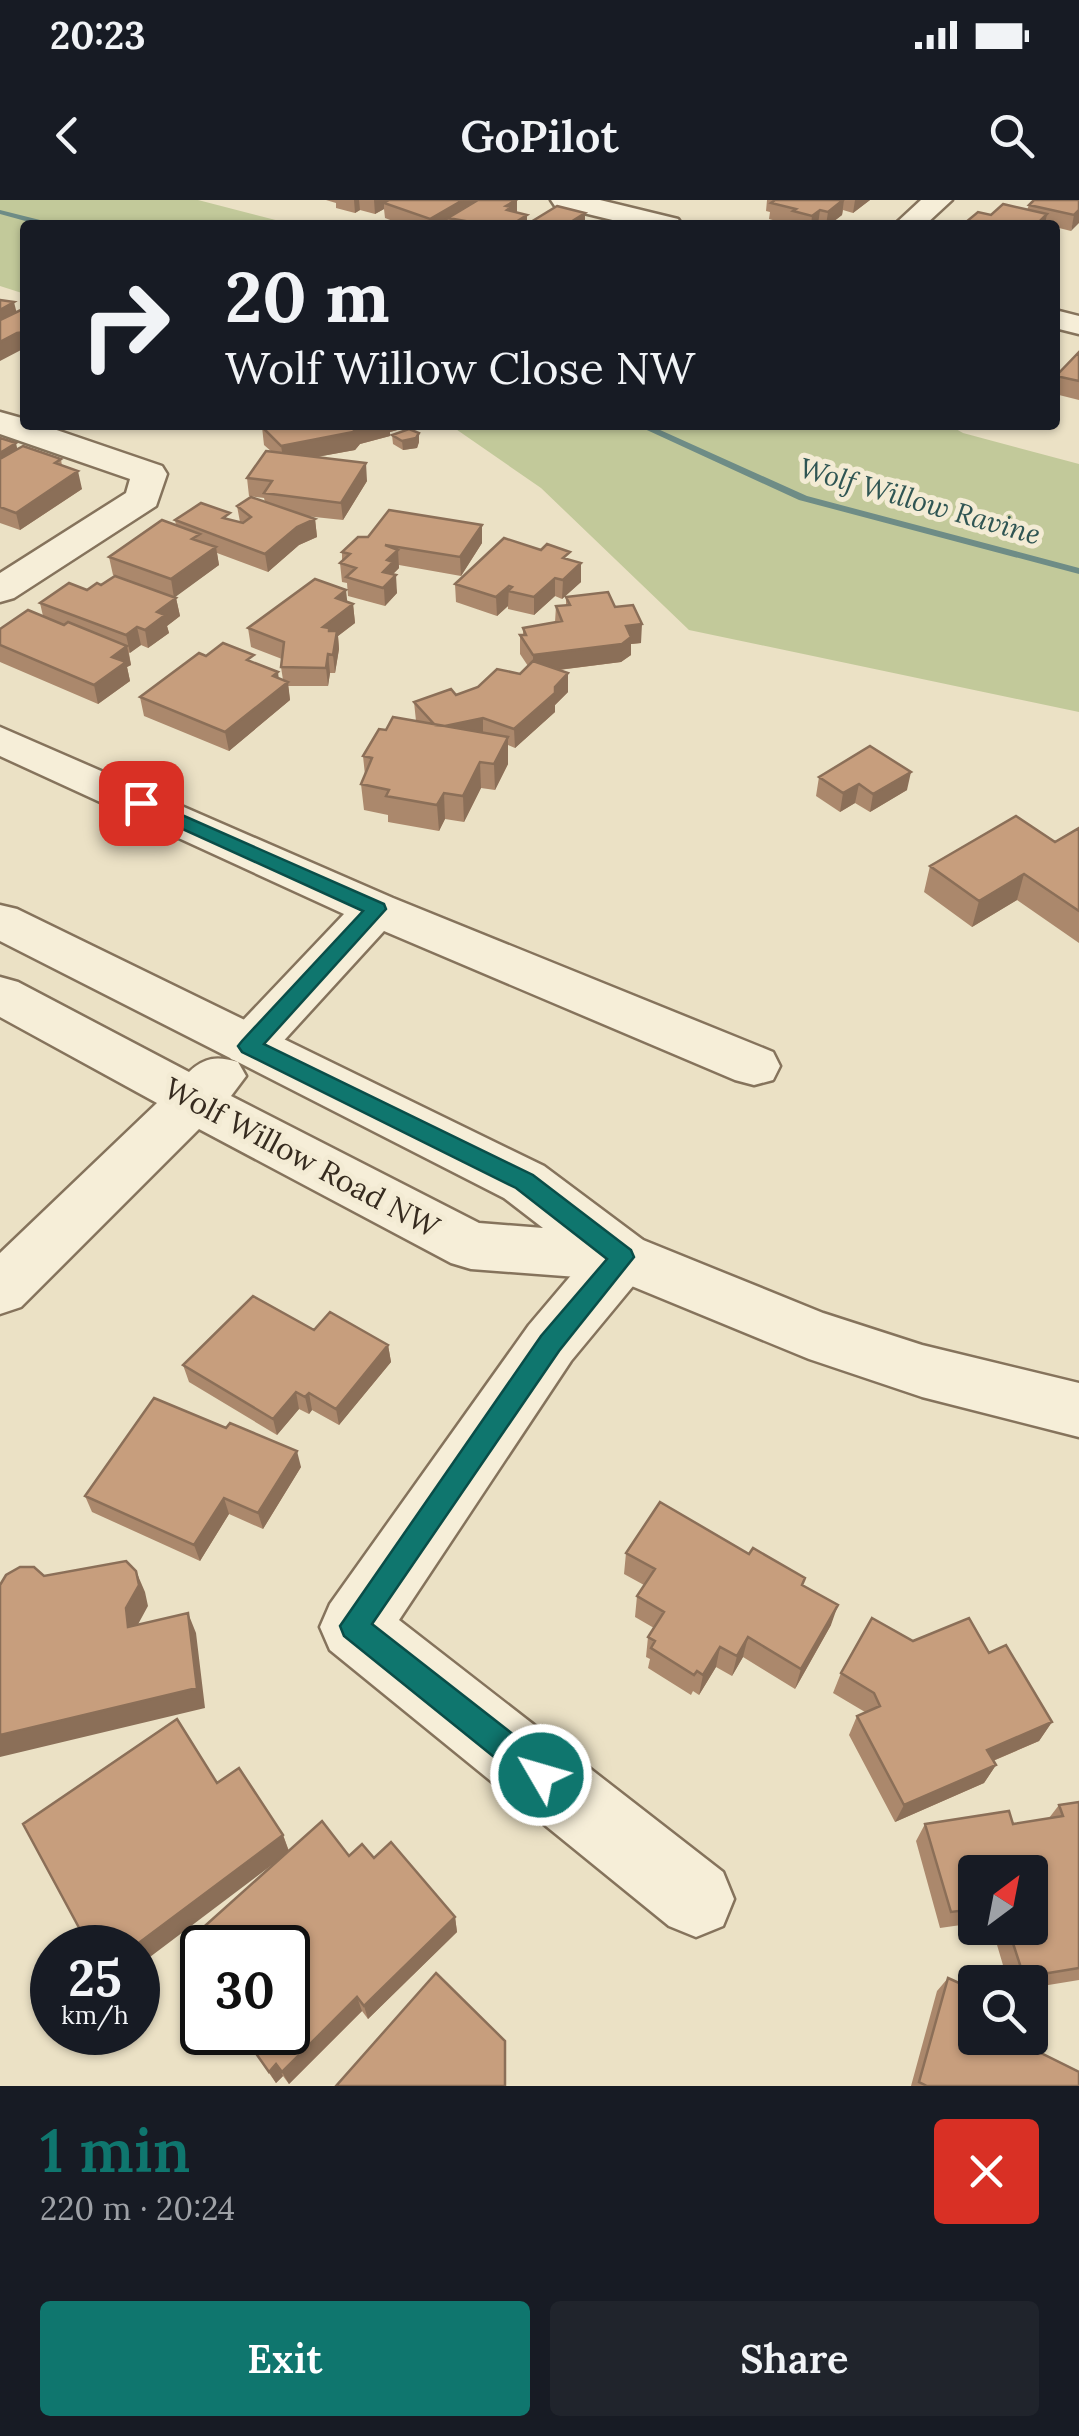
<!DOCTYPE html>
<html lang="en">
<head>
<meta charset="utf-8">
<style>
  body { margin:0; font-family:Lora,serif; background:#20242c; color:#f1f3f6; height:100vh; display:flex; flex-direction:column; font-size:38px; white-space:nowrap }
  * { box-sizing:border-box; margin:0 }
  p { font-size:32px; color:#9ea1a6 }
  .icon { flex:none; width:55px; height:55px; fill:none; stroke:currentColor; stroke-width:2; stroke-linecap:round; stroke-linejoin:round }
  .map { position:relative; height:1886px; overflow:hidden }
  .side { display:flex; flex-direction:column; background:#171b24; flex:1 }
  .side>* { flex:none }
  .banner { position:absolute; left:20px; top:20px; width:1040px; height:210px; border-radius:10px; box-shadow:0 2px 8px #0004; background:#171b24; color:#f1f3f6; overflow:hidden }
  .needle { width:65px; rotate:32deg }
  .fabs { position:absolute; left:958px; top:1655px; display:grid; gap:20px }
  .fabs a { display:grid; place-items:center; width:90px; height:90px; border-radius:10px; background:#171b24; box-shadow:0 2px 8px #0004; font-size:50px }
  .speed { position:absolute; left:30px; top:1725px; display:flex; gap:20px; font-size:50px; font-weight:700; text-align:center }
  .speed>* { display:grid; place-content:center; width:130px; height:130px; border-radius:50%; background:#171b24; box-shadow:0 2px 8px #0004; line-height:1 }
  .speed small { font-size:25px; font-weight:400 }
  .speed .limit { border:5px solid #111; border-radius:15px; background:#fff; color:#111 }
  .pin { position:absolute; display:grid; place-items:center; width:85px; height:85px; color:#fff; margin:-42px; border-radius:20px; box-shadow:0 5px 15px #0006 }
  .me { position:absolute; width:110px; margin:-55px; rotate:308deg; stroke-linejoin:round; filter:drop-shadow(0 0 8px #0008) }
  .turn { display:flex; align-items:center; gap:35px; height:210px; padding:0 40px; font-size:45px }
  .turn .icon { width:130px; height:130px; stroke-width:2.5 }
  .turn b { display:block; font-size:70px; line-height:85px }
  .round { display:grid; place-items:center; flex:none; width:105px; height:105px; border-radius:10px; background:#20242c }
  .summary { display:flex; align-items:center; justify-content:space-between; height:170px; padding:0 40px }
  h1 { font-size:60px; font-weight:600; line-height:75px; color:#0f766e }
  .button { display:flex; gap:20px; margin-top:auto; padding:20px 40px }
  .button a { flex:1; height:115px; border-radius:10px; background:#0f766e; color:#fff; font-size:40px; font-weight:600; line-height:115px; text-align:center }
  .button a+a { background:#20242c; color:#f1f3f6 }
  .status { display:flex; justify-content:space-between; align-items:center; height:70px; padding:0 50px; background:#171b24; direction:ltr }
  .status svg { height:28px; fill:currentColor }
  header { display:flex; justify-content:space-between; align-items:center; height:130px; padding:0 40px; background:#171b24; font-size:45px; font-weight:600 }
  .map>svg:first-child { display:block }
  .green { fill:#c2c99a }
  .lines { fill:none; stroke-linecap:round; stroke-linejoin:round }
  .stream { fill:#6e8c86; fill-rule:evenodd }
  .minor-casing { stroke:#85735c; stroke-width:5 }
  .tertiary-casing { stroke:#85735c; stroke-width:5 }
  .minor { fill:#f6eed8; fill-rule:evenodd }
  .tertiary { fill:#f6eed8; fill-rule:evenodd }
  .wall { fill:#ab886c }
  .shaded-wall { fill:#8b6f58 }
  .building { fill:#c79e7d; stroke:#8b6f58; stroke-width:2.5 }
  .route { fill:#0f766e; stroke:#0a4d48; stroke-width:2.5 }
  .labels { text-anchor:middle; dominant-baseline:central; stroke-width:10; stroke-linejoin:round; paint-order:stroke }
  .far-water-label { font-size:28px; font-style:italic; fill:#2f5553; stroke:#f3ebd4 }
  .street-label { font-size:30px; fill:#362b1f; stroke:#f3ebd4 }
</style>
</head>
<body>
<div class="status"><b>20:23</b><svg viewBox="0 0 49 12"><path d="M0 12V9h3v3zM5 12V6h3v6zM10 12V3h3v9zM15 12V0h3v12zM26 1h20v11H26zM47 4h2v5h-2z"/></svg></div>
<header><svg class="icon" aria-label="back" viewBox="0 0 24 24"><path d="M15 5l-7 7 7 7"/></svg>GoPilot<svg class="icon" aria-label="search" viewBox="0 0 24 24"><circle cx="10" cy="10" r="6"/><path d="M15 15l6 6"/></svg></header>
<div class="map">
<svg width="1079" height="1886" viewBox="0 0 1079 1886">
  <rect width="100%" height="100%" fill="#ebe1c5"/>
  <path class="green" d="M0 0H198L295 25H25V94L0 86Z
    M450 225H949L963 233 1079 264V512L689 430 541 288Z"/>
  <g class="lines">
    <path class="stream" d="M0 10 52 23 53 25H40L0 14Z
      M636 225H649L807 296 1079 368V374L799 300Z"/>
    <g class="minor-casing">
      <path id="minor" d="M551 0H600L678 19 682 25H633L555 6Z
        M921 0H952L925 25H894Z
        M1055 110 1079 116V134L1055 128Z
        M0 212 25 219V225H42L162 266 167 274 156 306 14 398 0 402V373L126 293 130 279 0 234Z
        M0 527 393 698 773 852 780 866 773 880 754 885 735 880 384 731 267 859 249 865 231 859 223 846 231 833 344 714 0 556Z
        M622 1033 643 1040 651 1057 643 1074 571 1161 399 1420 723 1672 734 1699 723 1726 696 1737 669 1726 330 1450 320 1427 330 1404 529 1125 601 1040Z"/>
    </g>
    <g class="tertiary-casing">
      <path id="tertiary" d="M0 705 17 709 544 966 643 1040 823 1113 922 1145 1079 1183V1237L922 1197 809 1159 617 1080 471 1069 451 1063 199 929 21 1107 0 1114V1053L157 903 0 817V777L18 782 189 872C205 857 217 856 238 862L0 741ZM238 862 504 998 543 1028 479 1023 231 896 246 876Z"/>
    </g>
    <use href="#minor" class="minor"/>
    <use href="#tertiary" class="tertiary"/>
  </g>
  <path class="wall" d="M326 0H517V13L527 15V24L585 25H403L385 18 384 9 375 14 360 10 355 13 336 8V3Z
    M767 0H870L853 13 843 10 842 15 829 25H791L769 19 770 12 766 11Z
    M1079 0 1071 31 1055 27V25H965L966 22 991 15 1027 10 1029 5Z
    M1079 152V200L1055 194 1056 176Z
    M271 225H400L401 229 390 232V236L360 244 355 250 316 257 367 281 343 320 305 316 315 319 317 337 299 345 268 372 217 353 219 365 174 397 176 398 180 416 167 426 169 433 148 448 141 445 129 453 131 465 127 467 130 481 98 504 0 462V429L43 416 40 403 101 385 115 376 113 375 109 357 176 325 175 320H231L240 322 237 306 265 302 264 298 249 296 247 278 272 252 264 245 262 227Z
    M419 233V242L417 248 403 250 393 244 392 235Z
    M0 238 17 249 61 259 62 266 82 289 20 330 0 323Z
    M358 337 482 343 461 376 399 365V368L393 374 397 393 385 406 348 396 347 383 342 382 340 363 342 361V352Z
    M570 360 581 382 562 399 555 396 534 415 508 409V406L497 416 456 402 455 384Z
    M566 397 615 407 641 443 631 444V455L621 462 559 470 568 492 555 505V512L515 548 508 545V564L495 590 481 588 464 622 445 619 439 631 388 622V615L364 610 361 584 365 575 363 556 386 530 416 521 414 502 456 495 520 474 528 466 520 454V435H523V428L555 422 556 406 566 405Z
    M347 402 353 404 355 423 338 436 339 449 335 473H330L328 486H288L290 500 229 551 144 516 140 497 206 456 255 463 283 480 281 467 282 459 251 447 248 428Z
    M819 577 907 590 870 612 855 603 840 612 816 596Z
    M1079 628V743L1017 700 972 727 924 692 930 666 1055 642Z
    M314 1130 388 1145 391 1162 339 1225 312 1210 309 1214 299 1209 277 1235 189 1182 183 1165Z
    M226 1228 301 1267 263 1329 229 1314 200 1361 92 1312 85 1296Z
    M626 1353 803 1386 831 1425 795 1489 743 1457 732 1476 716 1467 699 1495 693 1491 691 1495 648 1468 650 1459 646 1457 648 1437 654 1428 635 1417 637 1396 644 1385 624 1374Z
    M913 1441 989 1453 1052 1522 1039 1541 993 1561 996 1565 984 1583 895 1622 849 1535 857 1516 865 1512 833 1493 841 1473Z
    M217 1583 283 1635 289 1651 374 1658 455 1717 457 1732 368 1819 362 1811 289 1884 283 1876 276 1883 240 1832H288L202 1748V1766L187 1742 280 1658Z
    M1079 1602V1780L1030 1788V1782H1008L992 1728H1030L975 1672V1723L940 1728 916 1641 925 1624H1013L1049 1618 1059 1605Z
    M948 1778 1031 1848 1079 1886H911L937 1791Z"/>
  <path class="shaded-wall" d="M354 0H359L360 10 355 13Z
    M374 0H400L384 3V9L375 14Z
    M463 0H480L448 18 447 25H430V19Z
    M517 0V15L511 19 506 6Z
    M844 0 842 15 829 25H826L828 12Z
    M855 0H870L853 13Z
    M820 10 818 25H811L812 16Z
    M1079 10V23L1071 31 1074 15Z
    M585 13V25H566Z
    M1047 14 1045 25H1036Z
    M527 15V25H511Z
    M14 102 18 118 0 129V110Z
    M25 132V149L21 150 0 161V142L17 133Z
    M364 225H400L401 229 390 232V236L360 244 355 250 284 263 281 246Z
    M419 233V242L417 248 403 250 402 241Z
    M16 243 20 261 0 273V253Z
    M366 263 367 281 343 320 341 303Z
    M78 271 82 289 20 330 16 313Z
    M315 319 317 337 299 345 268 372 265 354 297 327Z
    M482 325V343L461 376 460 357Z
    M216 347 219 365 174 398 171 379Z
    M398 350 399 368 393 374 396 375 397 393 385 406 383 372 387 360Z
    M581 363V382L562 399 563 380Z
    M555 378V396L534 415V397Z
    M509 386 508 406 497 416 496 397Z
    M346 390 348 408 353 404 355 423 338 436 339 449 335 473 333 455 323 427 336 398Z
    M176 398 180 416 167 426 169 433 148 448 145 430 157 412Z
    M642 424 641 443 631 444V455L621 462 533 473V455L626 426Z
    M137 427 141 445 130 453 126 435Z
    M127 446 131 465 127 467 130 481 98 504 94 485 112 457Z
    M328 454 330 473 328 486 326 468Z
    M278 472 280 488 288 482 290 500 229 551 225 532Z
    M568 473V492L555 505V512L515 548 514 529Z
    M483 518V536L438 528Z
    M508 537V564L495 590 494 564Z
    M480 562 481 588 464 622 463 596Z
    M911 572 907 590 870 612 873 594Z
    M859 584 855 603 840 612 843 593Z
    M444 593 445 619 439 631 437 605Z
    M1024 674 1017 700 972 727 979 701Z
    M388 1145 391 1162 339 1225 336 1209Z
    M296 1192 299 1209 277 1235 273 1219Z
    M309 1193 312 1210 309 1214 305 1197Z
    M297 1251 301 1267 263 1329 258 1313Z
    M224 1298 229 1314 200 1361 194 1345Z
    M136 1371 145 1392 148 1406 136 1428 128 1427 126 1408Z
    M838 1405 831 1425 795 1489 801 1469Z
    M188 1413 196 1433 205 1508 0 1557V1535Z
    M748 1437 743 1457 732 1476 737 1456Z
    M720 1447 716 1467 699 1495 703 1475Z
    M1052 1522 1039 1541 976 1568 987 1550Z
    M996 1565 984 1583 895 1622 904 1605Z
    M283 1635 289 1652 138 1766V1748H132Z
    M455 1717 457 1732 368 1819 364 1806Z
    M357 1797 362 1811 289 1884 282 1872Z
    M276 1864 283 1876 276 1883 269 1872Z"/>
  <path class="building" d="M389 0H463L430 19 384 3Z
    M478 0H516L506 6 511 7 507 10 527 15 511 25H488L448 18Z
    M775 0H843L828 12 820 10 812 16 793 11 796 9 771 3Z
    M1034 0H1079V10L1074 15 1029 5Z
    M1003 4 1047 14 1036 25H979L966 22 978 12 991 15Z
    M557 6 585 13 566 25H526Z
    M0 100 14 102 0 110Z
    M25 108V132L17 133 0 142V120Z
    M1079 152V181L1056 176Z
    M271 225H364L359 226 353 232 281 246 262 227Z
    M409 229 419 233 416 238 402 241 392 235Z
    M0 238 16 243 0 253Z
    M23 246 61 259 55 263 78 271 16 313 0 307V259Z
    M266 251 366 263 341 303 264 293 272 281 247 278Z
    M251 297 315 319 297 327 265 354 175 320 201 303 230 313 223 318 243 323 251 317 237 306Z
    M389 310 482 325 460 357 385 345 398 350 387 360 393 362 383 372 396 375 383 388 346 377 356 368 340 363 350 354 342 352 358 337H368Z
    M162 320 200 334 192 339 216 347 171 379 109 357Z
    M504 338 541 350 547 344 570 352 563 358 581 363 563 380 555 378 534 397 508 391 512 387 509 386 496 397 455 384Z
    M115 376 176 398 157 412 165 415 145 430 137 427 126 435 40 403 69 383 87 390 97 383 101 385Z
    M315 379 346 390 336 398 353 404 323 427 329 428V431H337L333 455 328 454 326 468 281 467 284 442 248 428Z
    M608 392 615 407 633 405 642 424 626 426 631 437 622 444 533 455 520 435H526L523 428 562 421 556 406 570 405 566 397Z
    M28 410 64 425 68 422 127 446 112 457 126 462 94 485 0 445V429Z
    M223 443 254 455 247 460 278 472 273 476 288 482 225 532 140 497 199 453 206 456Z
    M533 461 568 473 555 487V493L514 529 483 518 445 526 435 525 414 502 451 489 456 495 478 487 497 469 520 474Z
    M393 517 508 537 494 564 480 562 463 596 444 593 437 605 386 596 389 590 361 584 372 558 363 556 379 529 386 530Z
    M870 546 911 572 873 594 859 584 843 593 819 577Z
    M1016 616 1055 642 1079 628V711L1024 674 979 701 930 666Z
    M253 1096 314 1130 330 1112 388 1145 336 1209 309 1193 305 1197 296 1192 273 1219 183 1165Z
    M154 1198 226 1228 230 1223 297 1251 258 1313 224 1298 194 1345 85 1296Z
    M660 1302 749 1354 753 1348 805 1378 802 1385 838 1405 801 1469 748 1437 737 1456 720 1447 703 1475 697 1471 694 1475 651 1448 655 1441 648 1437 664 1412 637 1396 655 1369 626 1353Z
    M126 1361 136 1371 139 1385 126 1408 128 1427 188 1413 197 1488 0 1535V1385L6 1375 20 1367H34L44 1376Z
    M872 1418 913 1441 969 1418 989 1453 1006 1445 1052 1522 987 1550 996 1565 904 1605 857 1516 880 1506 874 1493 841 1473Z
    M177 1519 217 1583 239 1568 283 1635 132 1748H90L23 1624Z
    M1079 1602V1768L1024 1777 1008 1728H1030V1672H975V1709L951 1712 925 1624 1009 1611 1013 1624 1063 1616 1059 1605Z
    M322 1621 349 1656 362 1644 374 1658 391 1642 455 1717 364 1806 357 1797 282 1872 276 1864 269 1872 241 1832H288V1748H202V1764L187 1742Z
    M436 1773 505 1841V1886H336Z
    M948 1778 975 1790V1838H1030V1815L1038 1819 1031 1848 1079 1872V1886H927L919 1882Z"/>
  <path class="route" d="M141 597 384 704 386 709 264 844 533 975 631 1050 634 1057 559 1151 372 1424 551 1564 556 1575 551 1586 541 1590 530 1586 344 1436 340 1426 541 1136 607 1059 516 988 242 852 238 846 242 841 363 711 134 607 132 603Z"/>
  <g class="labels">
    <g class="far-water-label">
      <text transform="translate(920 301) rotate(16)">Wolf Willow Ravine</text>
    </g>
    <g class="street-label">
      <text transform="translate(302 957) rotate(28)">Wolf Willow Road NW</text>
    </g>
  </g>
</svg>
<div class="fabs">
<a><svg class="needle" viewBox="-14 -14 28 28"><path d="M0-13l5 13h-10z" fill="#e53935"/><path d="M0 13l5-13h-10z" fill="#9ea1a6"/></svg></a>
<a><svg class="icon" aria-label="search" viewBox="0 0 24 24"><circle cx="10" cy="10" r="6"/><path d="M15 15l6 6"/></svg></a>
</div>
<div class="speed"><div>25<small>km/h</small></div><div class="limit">30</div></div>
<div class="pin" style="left:141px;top:603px;background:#d93025"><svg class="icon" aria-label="arrive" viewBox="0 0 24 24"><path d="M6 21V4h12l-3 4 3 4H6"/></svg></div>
<svg class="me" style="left:541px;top:1575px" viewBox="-20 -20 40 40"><circle r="17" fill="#0f766e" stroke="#fff" stroke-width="3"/><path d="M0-11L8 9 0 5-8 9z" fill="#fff"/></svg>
<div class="banner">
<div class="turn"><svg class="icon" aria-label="right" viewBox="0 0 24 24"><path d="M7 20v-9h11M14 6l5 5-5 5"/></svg><div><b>20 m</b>Wolf Willow Close NW</div></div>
</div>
</div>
<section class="side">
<div class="summary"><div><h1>1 min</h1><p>220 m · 20:24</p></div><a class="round" style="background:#d93025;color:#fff"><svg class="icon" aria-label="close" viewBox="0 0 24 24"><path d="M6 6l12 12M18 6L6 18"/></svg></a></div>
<div class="button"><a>Exit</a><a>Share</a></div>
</section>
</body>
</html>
